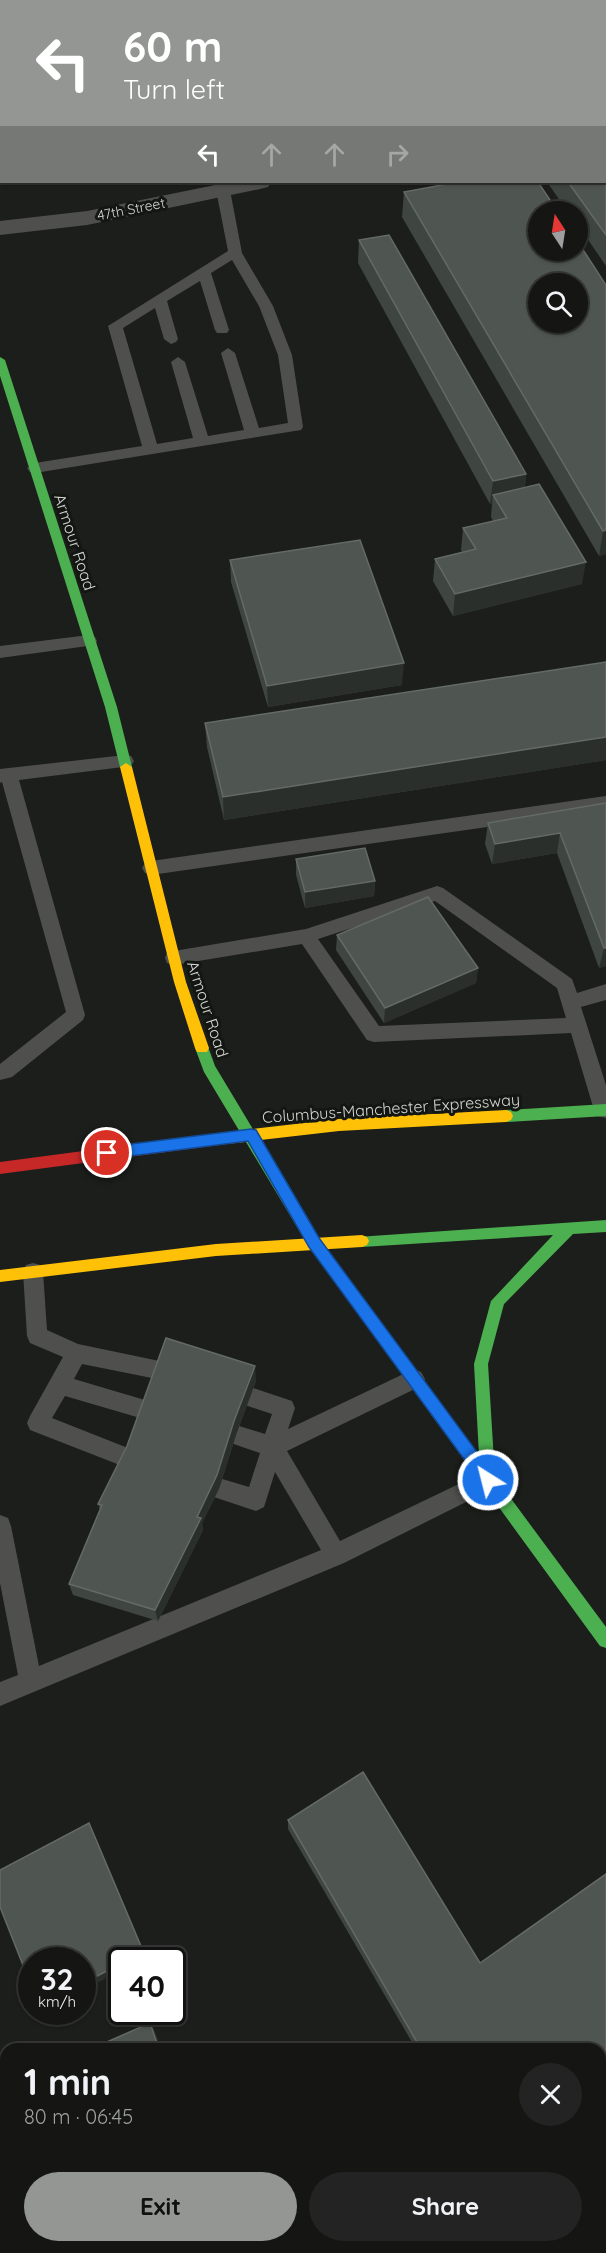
<!DOCTYPE html>
<html lang="en">
<head>
<meta charset="utf-8">
<style>
  body { margin:0; font-family:Quicksand,sans-serif; background:#222322; color:#f1f3f6; height:100vh; display:flex; flex-direction:column; font-size:22px; white-space:nowrap }
  * { box-sizing:border-box; margin:0 }
  p { font-size:20px; color:#9d9fa0 }
  .icon { flex:none; width:33px; height:33px; fill:none; stroke:currentColor; stroke-width:2; stroke-linecap:round; stroke-linejoin:round }
  .map { position:relative; flex:1; overflow:hidden }
  .side { position:absolute; left:0px; top:2043px; width:606px; height:210px; display:flex; flex-direction:column; background:#151614; border-radius:18px 18px 0 0; box-shadow:0 2px 4px #0004,0 0 0 2px #343534 }
  .side>* { flex:none }
  .banner { position:absolute; left:0px; top:0px; width:606px; height:183px; box-shadow:0 2px 4px #0004,0 0 0 2px #343534; background:#949693; color:#fff; overflow:hidden }
  .needle { width:39px; rotate:348deg }
  .buttons { position:absolute; left:528px; top:201px; display:grid; gap:12px }
  .buttons a { display:grid; place-items:center; width:60px; height:60px; border-radius:50%; background:#151614; box-shadow:0 2px 4px #0004,0 0 0 2px #343534; font-size:30px }
  .speed { position:absolute; left:18px; top:1947px; display:flex; gap:12px; font-size:30px; font-weight:700; text-align:center }
  .speed>* { display:grid; place-content:center; width:78px; height:78px; border-radius:50%; background:#151614; box-shadow:0 2px 4px #0004,0 0 0 2px #343534; line-height:1 }
  .speed small { font-size:15px; font-weight:400 }
  .speed .limit { border:3px solid #111; border-radius:9px; background:#fff; color:#111 }
  .pin { position:absolute; display:grid; place-items:center; width:51px; height:51px; color:#fff; margin:-26px; border:3px solid #fff; border-radius:50%; box-shadow:0 2px 6px #0007 }
  .me { position:absolute; width:66px; margin:-33px; rotate:324deg; stroke-linejoin:round; filter:drop-shadow(0 0 4px #0008) }
  .turn { display:flex; align-items:center; gap:21px; height:126px; padding:0 24px; font-size:27px }
  .turn .icon { width:78px; height:78px; stroke-width:2.5 }
  .turn b { display:block; font-size:42px; line-height:51px }
  .lanes { display:flex; align-items:center; height:57px; padding:0 24px; background:#0003; justify-content:center; gap:30px; direction:ltr }
  .lanes .off { opacity:.35 }
  .round { display:grid; place-items:center; flex:none; width:63px; height:63px; border-radius:32px; background:#222322 }
  .headline { display:flex; align-items:center; justify-content:space-between; height:102px; padding:0 24px }
  h1 { font-size:36px; font-weight:800; line-height:45px }
  .cta { display:flex; gap:12px; margin-top:auto; padding:12px 24px }
  .cta a { flex:1; height:69px; border-radius:36px; background:#949693; color:#111; font-size:24px; font-weight:800; line-height:69px; text-align:center }
  .cta a+a { background:#222322; color:#f1f3f6 }
  .map>svg:first-child { display:block }
  .lines { fill:none; stroke-linecap:round; stroke-linejoin:round }
  .lane { fill:#4f504e; fill-rule:evenodd }
  .street { fill:#4f504e; fill-rule:evenodd }
  .fast { fill:#4caf50; fill-rule:evenodd }
  .slow { fill:#ffc107; fill-rule:evenodd }
  .jam { fill:#c62828; fill-rule:evenodd }
  .wall { fill:#3f4641 }
  .shaded-wall { fill:#2a2f2b }
  .building { fill:#4f5551; stroke:#646a65; stroke-width:1.5; fill-rule:evenodd }
  .route { fill:#1a73e8; stroke:#114b97; stroke-width:1.5 }
  .labels { text-anchor:middle; dominant-baseline:central; stroke-width:6; stroke-linejoin:round; paint-order:stroke }
  .far-street-label { font-size:14px; fill:#d4d6d3; stroke:#131611 }
  .street-label { font-size:16px; fill:#d4d6d3; stroke:#131611 }
</style>
</head>
<body>
<div class="map">
<svg width="606" height="2253" viewBox="0 0 606 2253">
  <rect width="100%" height="100%" fill="#1c1e1b"/>
  <g class="lines">
    <path class="lane" d="M223 186 230 190 242 253 273 306 292 355 303 427 301 430 35 473 30 472 27 468 35 463 142 446 108 326 228 251 216 190ZM232 260 259 306 278 355 288 423 259 428 235 353 228 348 221 353 244 430 208 436 185 362 178 357 171 362 193 438 157 444 123 328 155 308 164 339 171 344 176 342 178 339 167 301 200 281 215 330 217 333H227L229 330 211 273Z
      M89 635 95 637 97 641 95 645 0 658V646Z
      M125 755 131 756 134 761 131 766 19 780 85 1015 83 1020 12 1077 0 1080V1064L66 1012 2 782 0 783V769Z
      M606 796V810L151 875 145 873 142 868 145 863 151 861Z
      M437 886 443 888 572 979 577 993 606 984V1000L581 1007 606 1085V1118L597 1116 594 1110 571 1033 374 1042 367 1040 302 944 174 965 167 963 165 958 167 953 174 951 306 929ZM435 901 557 988 566 1018 379 1026 318 939Z
      M33 1263 40 1265 43 1272 47 1330 78 1344 169 1363 173 1370 169 1377 162 1380 82 1364 74 1379 155 1403 158 1410 155 1417 147 1420 65 1396 52 1418 138 1452 141 1459 138 1466 130 1469 30 1430 27 1423 30 1416 63 1357 30 1343 27 1336 23 1272 26 1265Z
      M414 1369 421 1372 425 1379 421 1386 287 1451 340 1541 488 1470 496 1473 499 1480 496 1487 344 1563 0 1706V1682L18 1675 0 1583V1515L8 1518 11 1526 39 1666 321 1550 275 1472 264 1507 256 1511 211 1496 208 1489 211 1482 219 1478 249 1487 260 1453 228 1442 225 1435 228 1428 236 1425 265 1434 272 1414 242 1404 239 1397 242 1390 250 1387 292 1401 295 1408 288 1429Z"/>
    <path class="street" d="M604 57H606L604 70Z
      M230 182H271L268 187 260 189 87 225 0 235V221L87 211Z"/>
    <path class="fast" d="M0 357 5 360 117 707 132 767 126 771 120 767 105 707 0 376Z
      M202 1043 207 1044 215 1066 319 1239 479 1455 474 1364 491 1301 553 1235 362 1247 357 1245 355 1241 357 1237 606 1220V1232L573 1234 504 1304 488 1364 495 1477 606 1627V1648L600 1646 309 1247 204 1072 195 1048 197 1044Z
      M606 1104V1116L506 1122 501 1120 499 1116 501 1112 506 1110Z"/>
    <path class="slow" d="M126 763 132 767 186 982 209 1048 207 1052H197L195 1048 174 982 120 767Z
      M506 1110 511 1112 513 1116 511 1120 506 1122 339 1131 227 1144 222 1142 220 1138 222 1134 227 1132 339 1119Z
      M362 1235 367 1237 369 1241 367 1245 362 1247 216 1256 0 1282V1270L216 1244Z"/>
    <path class="jam" d="M227 1132 232 1134 234 1138 232 1142 227 1144 0 1174V1162Z"/>
  </g>
  <path class="wall" d="M183 0H252L251 2H184Z
    M606 106V147L604 145V107Z
    M606 163V266L578 225V212H568L547 182H604Z
    M404 192 606 285V554L599 556 402 217Z
    M359 240 526 474 525 487 582 584 453 616 433 581 435 559 462 552 461 550 463 528 493 521 491 517 492 503 490 504 358 263Z
    M230 560 402 685 268 707 231 582Z
    M606 662V760L224 820 207 747 205 723Z
    M606 803V966L599 968 557 853 492 864 485 844 488 823Z
    M296 859 375 881 374 896 305 908 296 875Z
    M337 935 478 968 476 983 384 1023 336 950Z
    M256 1381 236 1435 219 1489 202 1523 203 1530 158 1621 73 1595 69 1584 100 1510 98 1504 127 1446Z
    M288 1820 480 1963 600 2049H416L288 1829Z
    M606 2191V2226L600 2217V2195Z"/>
  <path class="shaded-wall" d="M244 0H252L251 2H244Z
    M526 474 524 496 493 495 492 503 490 504 493 481Z
    M606 530V554L599 556 603 531Z
    M586 562 582 584 453 616 455 594Z
    M404 663 402 685 268 707 267 686Z
    M606 737V760L224 820 223 797Z
    M560 833 557 853 492 864 495 844Z
    M375 881 374 896 305 908V892Z
    M604 948H606V966L599 968Z
    M478 968 476 983 384 1023 385 1008Z
    M255 1366 256 1381 236 1435 219 1489 202 1523 203 1530 158 1621 155 1610 197 1517Z
    M89 1823 93 1831 146 1956 138 1960H125Z
    M122 1963V1970L82 1991V1984Z
    M150 2023 153 2026 161 2049H159Z"/>
  <path class="building" d="M92 0H138L139 2H93Z
    M606 106V120L604 118V107Z
    M604 161 606 163V235L568 182H604Z
    M458 182H538L558 212H538V250H578V242L606 285V530L603 531 404 192ZM538 284H578V322H538Z
    M389 235 526 474 493 481 359 240Z
    M539 484 586 562 455 594 435 559 476 549 463 528 507 518 493 495Z
    M360 540 404 663 267 686 230 560Z
    M606 662V737L223 797 205 723Z
    M606 803V948H604L560 833 495 844 488 823Z
    M365 848 375 881 305 892 296 859Z
    M428 897 478 968 385 1008 337 935Z
    M166 1338 255 1366 234 1421 217 1475 197 1517 201 1518 155 1610 69 1584 102 1505 98 1504 127 1446Z
    M363 1772 480 1963 606 1874V2079L600 2083V2049H421L288 1820Z
    M89 1823 143 1951 125 1960H122V1963L82 1984V1960H32V1988L0 1907V1870Z
    M150 2023 159 2049H91Z
    M606 2196V2216L600 2207V2201Z
    M230 2247H261L263 2253H217Z"/>
  <path class="route" d="M251 1129 256 1130 319 1238 494 1475 496 1480 494 1485 488 1487 483 1485 309 1247 248 1141 107 1159 102 1157 100 1153 102 1149 107 1147Z"/>
  <g class="labels">
    <g class="far-street-label">
      <text transform="translate(131 209) rotate(-11)">47th Street</text>
    </g>
    <g class="street-label">
      <text transform="translate(75 542) rotate(72)">Armour Road</text>
      <text transform="translate(208 1009) rotate(72)">Armour Road</text>
      <text transform="translate(391 1108) rotate(-4)">Columbus-Manchester Expressway</text>
    </g>
  </g>
</svg>
<div class="buttons">
<a><svg class="needle" viewBox="-14 -14 28 28"><path d="M0-13l5 13h-10z" fill="#e53935"/><path d="M0 13l5-13h-10z" fill="#9d9fa0"/></svg></a>
<a><svg class="icon" aria-label="search" viewBox="0 0 24 24"><circle cx="10" cy="10" r="6"/><path d="M15 15l6 6"/></svg></a>
</div>
<div class="speed"><div>32<small>km/h</small></div><div class="limit">40</div></div>
<div class="pin" style="left:107px;top:1153px;background:#d93025"><svg class="icon" aria-label="arrive" viewBox="0 0 24 24"><path d="M6 21V4h12l-3 4 3 4H6"/></svg></div>
<svg class="me" style="left:488px;top:1480px" viewBox="-20 -20 40 40"><circle r="17" fill="#1a73e8" stroke="#fff" stroke-width="3"/><path d="M0-11L8 9 0 5-8 9z" fill="#fff"/></svg>
<div class="banner">
<div class="turn"><svg class="icon" aria-label="left" viewBox="0 0 24 24"><path d="M17 20v-9H6M10 6l-5 5 5 5"/></svg><div><b>60 m</b>Turn left</div></div>
<div class="lanes"><svg class="icon" aria-label="left" viewBox="0 0 24 24"><path d="M17 20v-9H6M10 6l-5 5 5 5"/></svg><svg class="icon off" aria-label="ahead" viewBox="0 0 24 24"><path d="M12 20V5M6 11l6-6 6 6"/></svg><svg class="icon off" aria-label="ahead" viewBox="0 0 24 24"><path d="M12 20V5M6 11l6-6 6 6"/></svg><svg class="icon off" aria-label="right" viewBox="0 0 24 24"><path d="M7 20v-9h11M14 6l5 5-5 5"/></svg></div>
</div>
<section class="side">
<div class="headline"><div><h1>1 min</h1><p>80 m · 06:45</p></div><a class="round"><svg class="icon" aria-label="close" viewBox="0 0 24 24"><path d="M6 6l12 12M18 6L6 18"/></svg></a></div>
<div class="cta"><a>Exit</a><a>Share</a></div>
</section>
</div>
</body>
</html>
